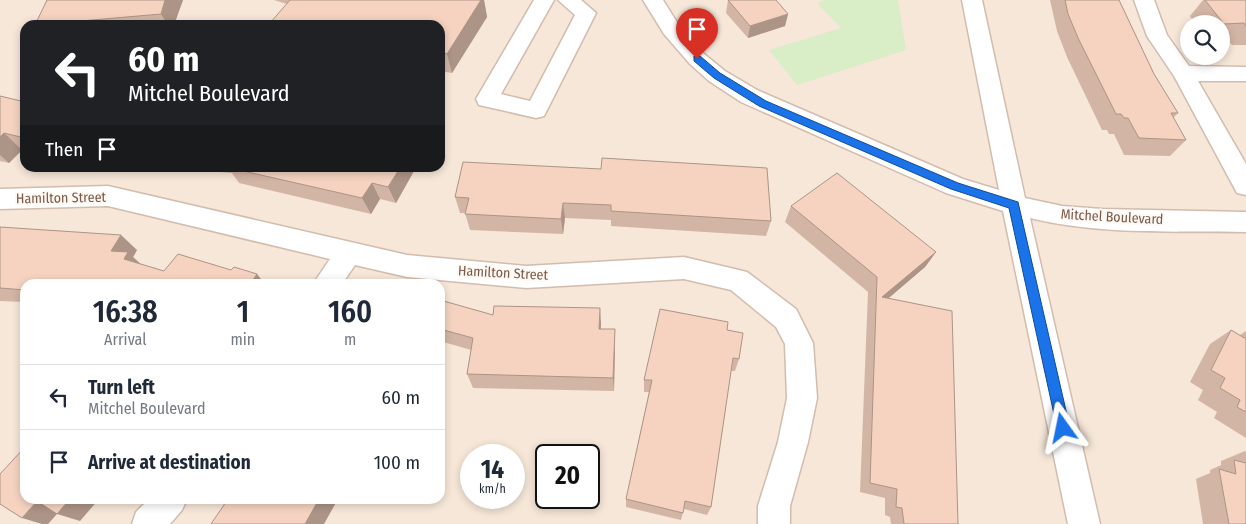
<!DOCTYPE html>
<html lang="en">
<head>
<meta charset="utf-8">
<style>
  body { margin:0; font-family:"Fira Sans Condensed",sans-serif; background:#f6f6f7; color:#1f2937; height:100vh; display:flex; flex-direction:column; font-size:19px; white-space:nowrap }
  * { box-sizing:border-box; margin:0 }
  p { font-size:16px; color:#747a83 }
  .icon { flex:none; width:28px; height:28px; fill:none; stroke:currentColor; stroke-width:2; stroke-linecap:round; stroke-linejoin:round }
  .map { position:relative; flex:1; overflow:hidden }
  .drawer { position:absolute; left:20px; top:279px; width:425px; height:225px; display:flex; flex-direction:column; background:#fff; border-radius:15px; box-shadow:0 2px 8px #0003 }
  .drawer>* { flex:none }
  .banner { position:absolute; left:20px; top:20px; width:425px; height:152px; border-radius:15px; box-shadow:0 2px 8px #0003; background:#202124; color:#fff; overflow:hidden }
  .fabs { position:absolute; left:1180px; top:15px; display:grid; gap:10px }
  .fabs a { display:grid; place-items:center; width:50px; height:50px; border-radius:50%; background:#fff; box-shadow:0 2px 8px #0003; font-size:25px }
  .speed { position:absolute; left:460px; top:444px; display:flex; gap:10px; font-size:25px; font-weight:700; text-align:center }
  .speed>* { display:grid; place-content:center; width:65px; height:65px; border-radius:50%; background:#fff; box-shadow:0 2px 8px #0003; line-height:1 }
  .speed small { font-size:12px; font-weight:400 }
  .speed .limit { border:2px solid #111; border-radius:8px; background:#fff; color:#111 }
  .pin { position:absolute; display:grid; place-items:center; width:42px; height:42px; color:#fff; margin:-51px -21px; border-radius:50% 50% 50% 0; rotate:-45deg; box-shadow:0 0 5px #0007 }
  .pin .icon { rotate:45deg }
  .me { position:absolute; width:55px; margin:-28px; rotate:348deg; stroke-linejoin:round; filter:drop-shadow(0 0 4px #0008) }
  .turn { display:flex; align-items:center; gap:18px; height:105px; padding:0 25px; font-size:22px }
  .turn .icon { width:65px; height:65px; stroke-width:2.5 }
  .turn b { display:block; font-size:35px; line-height:42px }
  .then { display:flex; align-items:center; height:48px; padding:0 25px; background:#0003; gap:10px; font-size:19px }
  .eta { display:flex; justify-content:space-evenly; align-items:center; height:85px; text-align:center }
  .eta b { font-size:30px; font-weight:600; line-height:35px }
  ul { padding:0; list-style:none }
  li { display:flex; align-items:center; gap:15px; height:65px; padding:0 25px; border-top:1px solid #e0e1e3 }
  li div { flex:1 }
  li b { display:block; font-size:19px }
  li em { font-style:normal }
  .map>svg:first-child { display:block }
  .residential { fill:#f6e7d8; fill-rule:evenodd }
  .green { fill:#d9edc7 }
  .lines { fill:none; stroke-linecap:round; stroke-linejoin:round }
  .minor-casing { stroke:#d2bcae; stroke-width:3 }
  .minor { fill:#fff; fill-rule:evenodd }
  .wall { fill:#d3b5a5 }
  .shaded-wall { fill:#ac9486 }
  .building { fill:#f5d3c0; stroke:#ac9486 }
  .route { fill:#1a73e8; stroke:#114b97 }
  .labels { text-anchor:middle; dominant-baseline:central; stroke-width:4; stroke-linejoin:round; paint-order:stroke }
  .street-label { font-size:14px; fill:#7c5a4b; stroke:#fff9f3 }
</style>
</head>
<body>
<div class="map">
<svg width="1246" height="524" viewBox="0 0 1246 524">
  <rect width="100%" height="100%" fill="#fef5eb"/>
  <path class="residential" d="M0 0H1246V524H0ZM1189 24H1221V56H1189ZM25 25H440V168H25ZM25 284H440V499H25ZM471 455H514V498H471ZM546 455H589V498H546Z"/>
  <path class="green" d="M825 0H898L906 50 797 85 769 50 841 28 817 3Z"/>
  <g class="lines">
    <g class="minor-casing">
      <path id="minor" d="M534 0H554L501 94 530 101 575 15 558 0H581L596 13 544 116 536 118 479 105 476 99Z
        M643 0H663L678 24 704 54 725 71 757 90 963 179 999 190 962 0H982L1025 198 1062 206 1102 209 1246 212V232C1174 231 1100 235 1030 218L1100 524H1068L1003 211 946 193 741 102 709 81 690 64 664 34Z
        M1134 0H1154L1167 35 1189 66 1246 67V81H1198L1246 164V195L1237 193 1174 76 1147 36Z
        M108 186 407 255 526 266 684 257 747 272 796 309 813 343 817 398 808 442 790 506V524H758V506L778 442 787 398 785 344 776 327 731 290 684 279 526 288 407 277 355 265 342 284H313L330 259 108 206 0 209V189Z
        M149 499H187L182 510 170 524H132L136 512Z"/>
    </g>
    <use href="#minor" class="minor"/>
  </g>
  <path class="wall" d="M183 0 174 25H35Z
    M274 0H484L487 17 452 73 440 71V25H271L270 23 287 4Z
    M728 0 788 14 785 26 748 38 726 13Z
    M1050 0H1119L1154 74 1178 113 1173 118 1186 140 1170 156 1124 155 1114 134H1109L1107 130H1102L1067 57 1057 31Z
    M1203 0H1246V45H1232L1228 41H1221V24H1195L1190 16Z
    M0 96 25 102V151L22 150 9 163 0 161Z
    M463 162 771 221 766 236 611 226V220L565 218 563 234 470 230 465 213H460L455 197Z
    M172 168H413L414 171 396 203 380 199 371 214 239 183 232 173Z
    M791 206 936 252 925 267 888 298 958 524H891L890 517 885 515V498L860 492 868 292 785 222Z
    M0 227 137 250 133 257 140 264 164 271 231 270 257 274 25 284V302L0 301Z
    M440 300 493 315 601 323V329H615L614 391 473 388 467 374 471 350 440 341Z
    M727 330 739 359 735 371H731L711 507 707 515 684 509 681 520 626 507V499L649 392H644V380Z
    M1231 330 1240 335 1246 331V438L1214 418 1217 412 1198 400 1203 390 1190 382 1210 344Z
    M1245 451 1246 452V524H1203L1196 479 1210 473V470L1221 465V461Z"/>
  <path class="shaded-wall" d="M165 0H183L174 25H168L161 14Z
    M481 0H484L487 17 452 73 447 54Z
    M788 14 785 26 748 38 750 26Z
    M4 133 22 150 9 163 0 155V137Z
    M400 168H413L414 171 396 203 388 187Z
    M372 183 380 199 371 214 362 198Z
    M563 203 565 218 563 234 561 219Z
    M121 235 137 250 133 257 144 267 141 273 111 251Z
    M936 252 925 267 876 309 882 297Z
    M257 274 265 284H250Z
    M600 308 601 323 600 343 599 329Z
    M615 329V344L614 391 613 378Z
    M70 499H99L80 521 57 514 48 524H42L22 518 37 501Z
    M319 499H338L324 524H305Z"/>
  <path class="building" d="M47 0H165L161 14 35 25Z
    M290 0H481L447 54 440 52V25H279L270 23Z
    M728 0H776L788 14 750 26Z
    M1065 0H1119L1154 74 1178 113H1171L1186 140 1139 138 1128 118H1124L1121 114H1116L1079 40 1068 14Z
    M1205 0H1246V26L1244 23 1224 24Z
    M0 96 25 102V138L4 133 0 137Z
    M602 158 767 168 771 221 611 211V205L563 203 561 219 465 214 469 198 455 197 463 162 601 169Z
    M230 168H400L388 187 372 183 362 198Z
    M837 173 936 252 882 297 952 311 958 524H904L902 508 896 507 897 489 870 483 877 277 791 206Z
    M0 227 121 235 111 251 128 252 124 259 164 271 178 254 231 270 234 267 257 274 250 284H25V290L0 288Z
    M373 282 380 284H372Z
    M440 300 493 315 494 306 600 308 599 329H615L613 378 467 374 473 338 440 329Z
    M660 309 728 322 727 330 743 333 739 359 733 358 711 507 685 501 683 513 626 499 652 380H644Z
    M1231 330 1246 339V412L1237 407 1240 400 1220 388 1225 378 1211 370Z
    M25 447V499H70L57 514 37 501 22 518 0 504V474Z
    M1234 460 1246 463V524H1229L1219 469 1236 474Z
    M228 499H319L305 524H211Z"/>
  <path class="route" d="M694 56H700L720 73 766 101 958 183 1018 202 1070 428 1068 433 1063 434 1058 433 1057 428 1009 208 951 189 759 106 714 78 694 61Z"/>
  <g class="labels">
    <g class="street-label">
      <text transform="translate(61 198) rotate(-1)">Hamilton Street</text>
      <text transform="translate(1112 217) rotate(3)">Mitchel Boulevard</text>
      <text transform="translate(503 273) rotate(3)">Hamilton Street</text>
    </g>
  </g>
</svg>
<div class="fabs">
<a><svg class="icon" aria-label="search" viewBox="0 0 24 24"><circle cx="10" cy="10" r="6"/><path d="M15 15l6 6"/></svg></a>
</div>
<div class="speed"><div>14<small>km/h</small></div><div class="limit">20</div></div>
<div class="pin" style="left:697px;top:59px;background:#d93025"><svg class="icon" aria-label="arrive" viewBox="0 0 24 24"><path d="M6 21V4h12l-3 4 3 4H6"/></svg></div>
<svg class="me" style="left:1063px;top:428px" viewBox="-20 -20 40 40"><path d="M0-17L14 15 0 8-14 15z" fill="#1a73e8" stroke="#fff" stroke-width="4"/></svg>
<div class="banner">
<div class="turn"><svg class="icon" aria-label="left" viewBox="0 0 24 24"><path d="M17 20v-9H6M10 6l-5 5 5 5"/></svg><div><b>60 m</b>Mitchel Boulevard</div></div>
<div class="then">Then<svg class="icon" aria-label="arrive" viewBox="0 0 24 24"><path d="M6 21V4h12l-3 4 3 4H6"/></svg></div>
</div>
<section class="drawer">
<div class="eta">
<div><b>16:38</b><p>Arrival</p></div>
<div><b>1</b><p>min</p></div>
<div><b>160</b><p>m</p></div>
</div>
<ul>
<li><svg class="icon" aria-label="left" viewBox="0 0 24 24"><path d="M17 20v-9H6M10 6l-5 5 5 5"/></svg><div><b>Turn left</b><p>Mitchel Boulevard</p></div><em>60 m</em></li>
<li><svg class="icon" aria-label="arrive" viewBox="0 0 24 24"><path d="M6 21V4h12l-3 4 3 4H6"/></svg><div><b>Arrive at destination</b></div><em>100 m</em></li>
</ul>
</section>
</div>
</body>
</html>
